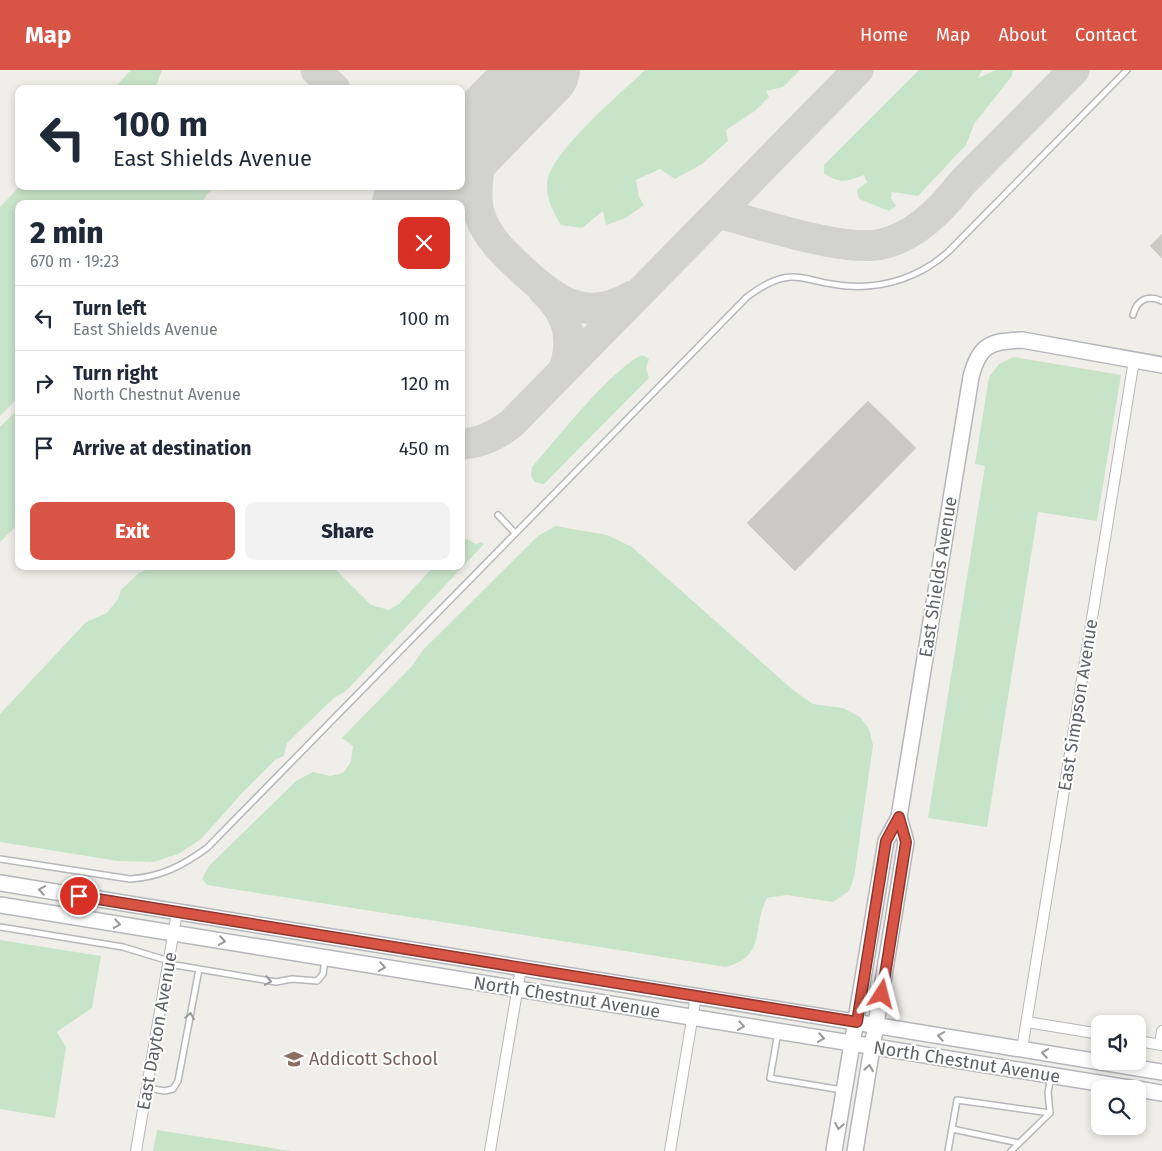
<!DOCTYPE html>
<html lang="en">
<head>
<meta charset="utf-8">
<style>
  body { margin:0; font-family:"Fira Sans",sans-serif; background:#f2f2f3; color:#1f2937; height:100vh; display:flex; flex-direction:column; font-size:19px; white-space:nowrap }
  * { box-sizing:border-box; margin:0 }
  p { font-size:16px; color:#747a83 }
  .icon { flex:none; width:28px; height:28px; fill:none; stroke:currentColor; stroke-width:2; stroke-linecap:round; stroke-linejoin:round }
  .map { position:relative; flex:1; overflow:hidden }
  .side { position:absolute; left:15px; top:130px; width:450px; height:370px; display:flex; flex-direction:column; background:#fff; border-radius:10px; box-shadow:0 2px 8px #0003 }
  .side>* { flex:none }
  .guide { position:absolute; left:15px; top:15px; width:450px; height:105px; border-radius:10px; box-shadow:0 2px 8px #0003; background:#fff; color:#1f2937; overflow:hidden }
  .fabs { position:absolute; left:1091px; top:945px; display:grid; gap:10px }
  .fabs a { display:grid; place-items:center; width:55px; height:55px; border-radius:10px; background:#fff; box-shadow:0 2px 8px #0003; font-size:25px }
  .pin { position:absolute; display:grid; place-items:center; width:42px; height:42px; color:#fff; margin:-21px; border:2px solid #fff; border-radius:50%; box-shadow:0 1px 5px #0007 }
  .me { position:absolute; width:55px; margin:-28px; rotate:9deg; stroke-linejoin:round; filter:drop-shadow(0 0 4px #0008) }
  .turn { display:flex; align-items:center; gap:18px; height:105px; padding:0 15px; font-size:22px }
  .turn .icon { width:65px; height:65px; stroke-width:2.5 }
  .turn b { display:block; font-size:35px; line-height:42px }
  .round { display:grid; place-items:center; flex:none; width:52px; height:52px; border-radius:10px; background:#f2f2f3 }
  .head { display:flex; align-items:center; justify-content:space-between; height:85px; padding:0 15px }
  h1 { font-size:30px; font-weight:800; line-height:38px }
  .primary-button { display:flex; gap:10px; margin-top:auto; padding:10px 15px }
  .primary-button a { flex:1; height:58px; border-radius:10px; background:#d85546; color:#fff; font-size:20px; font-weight:800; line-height:58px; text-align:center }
  .primary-button a+a { background:#f2f2f3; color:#1f2937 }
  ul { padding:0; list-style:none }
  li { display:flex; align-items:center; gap:15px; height:65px; padding:0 15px; border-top:1px solid #e0e1e3 }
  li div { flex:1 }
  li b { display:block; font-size:19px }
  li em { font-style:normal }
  header { display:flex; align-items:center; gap:30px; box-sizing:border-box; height:70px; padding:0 25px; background:#d85546; color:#fff }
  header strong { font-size:24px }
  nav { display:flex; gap:28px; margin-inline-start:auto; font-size:18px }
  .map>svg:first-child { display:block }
  .green { fill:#c8e4c8 }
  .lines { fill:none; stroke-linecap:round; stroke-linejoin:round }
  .taxiway { stroke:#d2d2cf; stroke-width:31 }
  .runway { stroke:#d2d2cf; stroke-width:78 }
  .building { fill:#cbc9c4; stroke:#d4d0c7 }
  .lane-casing { stroke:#b5b7bb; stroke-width:8 }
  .street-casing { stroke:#b5b7bb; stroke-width:12 }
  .secondary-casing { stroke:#b4b6bb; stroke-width:18 }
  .lane { stroke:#fff; stroke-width:5 }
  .street { stroke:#fff; stroke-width:10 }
  .secondary { stroke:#fff; stroke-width:15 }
  .oneway { stroke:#97999c }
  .route-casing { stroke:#8c372e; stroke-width:12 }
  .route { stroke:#d85546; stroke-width:9 }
  .labels { text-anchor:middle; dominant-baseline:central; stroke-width:4; stroke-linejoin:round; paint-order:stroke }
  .street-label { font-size:18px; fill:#5f6266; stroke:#fff }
  .education-label { font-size:18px; fill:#785e54; stroke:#fff; text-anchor:start }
</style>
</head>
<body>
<header>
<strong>Map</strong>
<nav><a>Home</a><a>Map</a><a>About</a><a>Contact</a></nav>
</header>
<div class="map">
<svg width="1162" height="1081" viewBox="0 0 1162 1081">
  <rect width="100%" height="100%" fill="#f0eee8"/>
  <path class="green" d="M131 0H162L155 19H113Z
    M645 0H800L783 17 766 21 769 27 755 41 726 60 728 71 702 94 675 109 660 99 636 110 639 127 644 135 626 148 606 155 603 141 582 158 561 155C553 142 544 125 548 108 556 78 621 23 645 0Z
    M919 0H982L978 8 996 0H1013L1012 6 974 54 966 75 918 126 892 122 891 128 896 136 889 141 859 129 857 120 867 112 864 105C846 111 841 115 824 103V95Z
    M20 116H214L200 134H19V327L0 346V137Z
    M642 285 649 289 646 298 649 308 544 414 535 412 531 406 532 397C557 369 611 299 642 285Z
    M1013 287 1121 305 1097 451 1038 442 987 757 928 748 985 396 975 394 989 307 999 294Z
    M19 338V453L0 472V357Z
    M555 456 607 465 632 477 793 620 813 634 843 638 860 647 869 659 873 675 854 808 849 821 833 832 787 825 767 828C751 858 768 885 726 897L207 815 202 809 209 796 296 711 313 702 330 706 343 703 351 692 353 676 342 668 412 596 423 580 538 466Z
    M465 468 476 474 481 472 484 474 346 621 334 628 287 673 284 686 276 689 243 722 201 769 178 784 154 792 118 791 0 772V644L86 552 107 543 118 529 121 520 139 503 154 496H332L371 535 389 540 399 534 434 496H461V470Z
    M0 870 101 886 92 938 57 962 66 977 55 1048 0 1039Z
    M157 1060 291 1081H153Z"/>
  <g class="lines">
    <path class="taxiway" d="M316 0 335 19
      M504 38C498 50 489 62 485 75 478 93 474 128 480 146 487 167 504 183 519 197 554 230 585 254 632 226
      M435 116 453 134
      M718 143C758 153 844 183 882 174 914 167 942 139 962 113L1074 0
      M544 221C569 244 574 269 564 300
      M461 374C481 373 496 365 511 354L858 0"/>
    <path class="runway" d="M461 82 541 0
      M411 134 428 116"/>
  </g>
  <path class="building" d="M1162 164V188L1150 176Z
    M868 331 916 378 795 501 747 453Z"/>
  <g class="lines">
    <g class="lane-casing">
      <path id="lane" d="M1133 245C1137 229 1148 225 1162 231
        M498 445 515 463
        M0 789 130 809C161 807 182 796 207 778L747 227C792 193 800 212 847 216 885 219 922 206 949 181L1127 0
        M0 857 123 877 169 891
        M169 894 276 912 292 909 317 911 323 904 325 889
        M778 962 770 1008 842 1020
        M147 1018 165 1021 173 1019 178 1011 199 899
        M952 1059 1019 1073
        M948 1081 957 1030 1050 1043
        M1011 1081 1050 1043 1048 1022 1051 1008"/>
    </g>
    <g class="street-casing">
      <path id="street" d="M1027 952 1100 964
        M1138 971 1162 975
        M1160 974 1162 961
        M1022 979 1134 290
        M136 1081 177 842
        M490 1081 521 898
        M670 1081 696 926"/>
    </g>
    <g class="secondary-casing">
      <path id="secondary" d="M0 813 1162 1002
        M0 835 1135 1019
        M1138 1019 1162 1023
        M834 1081 886 771 899 747 971 307C979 275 990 271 1022 270L1162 295
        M855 1081 906 772 899 747"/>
    </g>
    <use href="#lane" class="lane"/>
    <use href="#street" class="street"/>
    <use href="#secondary" class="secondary"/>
  </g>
  <defs><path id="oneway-chevron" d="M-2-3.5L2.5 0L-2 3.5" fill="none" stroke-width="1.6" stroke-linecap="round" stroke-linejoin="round" transform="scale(1.25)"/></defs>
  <g class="oneway">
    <use href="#oneway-chevron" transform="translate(42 820) rotate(-171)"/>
    <use href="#oneway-chevron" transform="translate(117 854) rotate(9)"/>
    <use href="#oneway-chevron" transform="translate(222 871) rotate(9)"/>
    <use href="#oneway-chevron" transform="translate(382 897) rotate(9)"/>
    <use href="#oneway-chevron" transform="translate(268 911) rotate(10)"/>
    <use href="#oneway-chevron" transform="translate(190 946) rotate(-80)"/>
    <use href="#oneway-chevron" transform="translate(741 956) rotate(9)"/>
    <use href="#oneway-chevron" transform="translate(941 966) rotate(-171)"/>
    <use href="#oneway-chevron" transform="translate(821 968) rotate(9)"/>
    <use href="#oneway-chevron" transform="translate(1045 983) rotate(-171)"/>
    <use href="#oneway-chevron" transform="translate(869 998) rotate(-81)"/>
    <use href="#oneway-chevron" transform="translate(839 1056) rotate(100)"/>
  </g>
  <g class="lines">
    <g class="route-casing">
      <path id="route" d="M79 826 857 952 886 771 899 747 906 772 882 924"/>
    </g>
    <use href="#route" class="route"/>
  </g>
  <defs>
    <g id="school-bare" transform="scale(1.5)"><path d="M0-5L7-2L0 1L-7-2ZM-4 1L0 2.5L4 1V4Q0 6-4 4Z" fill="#8d6e63" stroke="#fff" stroke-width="2.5" paint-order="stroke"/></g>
  </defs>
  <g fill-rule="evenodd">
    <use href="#school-bare" x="294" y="989"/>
  </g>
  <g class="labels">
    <g class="street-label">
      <text transform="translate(938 507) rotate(-81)">East Shields Avenue</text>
      <text transform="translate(1078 635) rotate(-81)">East Simpson Avenue</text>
      <text transform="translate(567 927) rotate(9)">North Chestnut Avenue</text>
      <text transform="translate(157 961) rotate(-80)">East Dayton Avenue</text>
      <text transform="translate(967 992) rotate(9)">North Chestnut Avenue</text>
    </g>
    <g class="education-label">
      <text x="309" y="989">Addicott School</text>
    </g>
  </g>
</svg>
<div class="fabs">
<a><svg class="icon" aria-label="sound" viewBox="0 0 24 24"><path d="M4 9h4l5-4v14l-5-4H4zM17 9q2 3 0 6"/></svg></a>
<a><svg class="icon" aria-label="search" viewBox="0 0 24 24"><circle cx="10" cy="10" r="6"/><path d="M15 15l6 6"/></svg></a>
</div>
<div class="pin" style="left:79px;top:826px;background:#d93025"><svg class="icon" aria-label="arrive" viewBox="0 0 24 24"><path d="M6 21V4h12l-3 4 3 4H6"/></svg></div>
<svg class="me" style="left:882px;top:924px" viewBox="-20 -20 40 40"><path d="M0-17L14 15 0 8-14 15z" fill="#d85546" stroke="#fff" stroke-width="4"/></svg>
<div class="guide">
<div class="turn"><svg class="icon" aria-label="left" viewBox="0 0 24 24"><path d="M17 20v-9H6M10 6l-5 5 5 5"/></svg><div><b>100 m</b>East Shields Avenue</div></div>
</div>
<section class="side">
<div class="head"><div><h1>2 min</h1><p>670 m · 19:23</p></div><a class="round" style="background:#d93025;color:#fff"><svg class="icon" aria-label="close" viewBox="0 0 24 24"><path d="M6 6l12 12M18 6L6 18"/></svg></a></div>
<ul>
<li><svg class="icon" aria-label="left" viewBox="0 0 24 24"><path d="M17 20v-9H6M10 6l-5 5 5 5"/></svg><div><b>Turn left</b><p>East Shields Avenue</p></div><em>100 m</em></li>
<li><svg class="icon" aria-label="right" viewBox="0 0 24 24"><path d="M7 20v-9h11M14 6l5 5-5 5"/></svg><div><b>Turn right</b><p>North Chestnut Avenue</p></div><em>120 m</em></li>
<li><svg class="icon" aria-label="arrive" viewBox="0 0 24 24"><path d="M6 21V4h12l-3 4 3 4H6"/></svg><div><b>Arrive at destination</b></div><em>450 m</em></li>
</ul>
<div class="primary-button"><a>Exit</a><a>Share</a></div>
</section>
</div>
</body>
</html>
